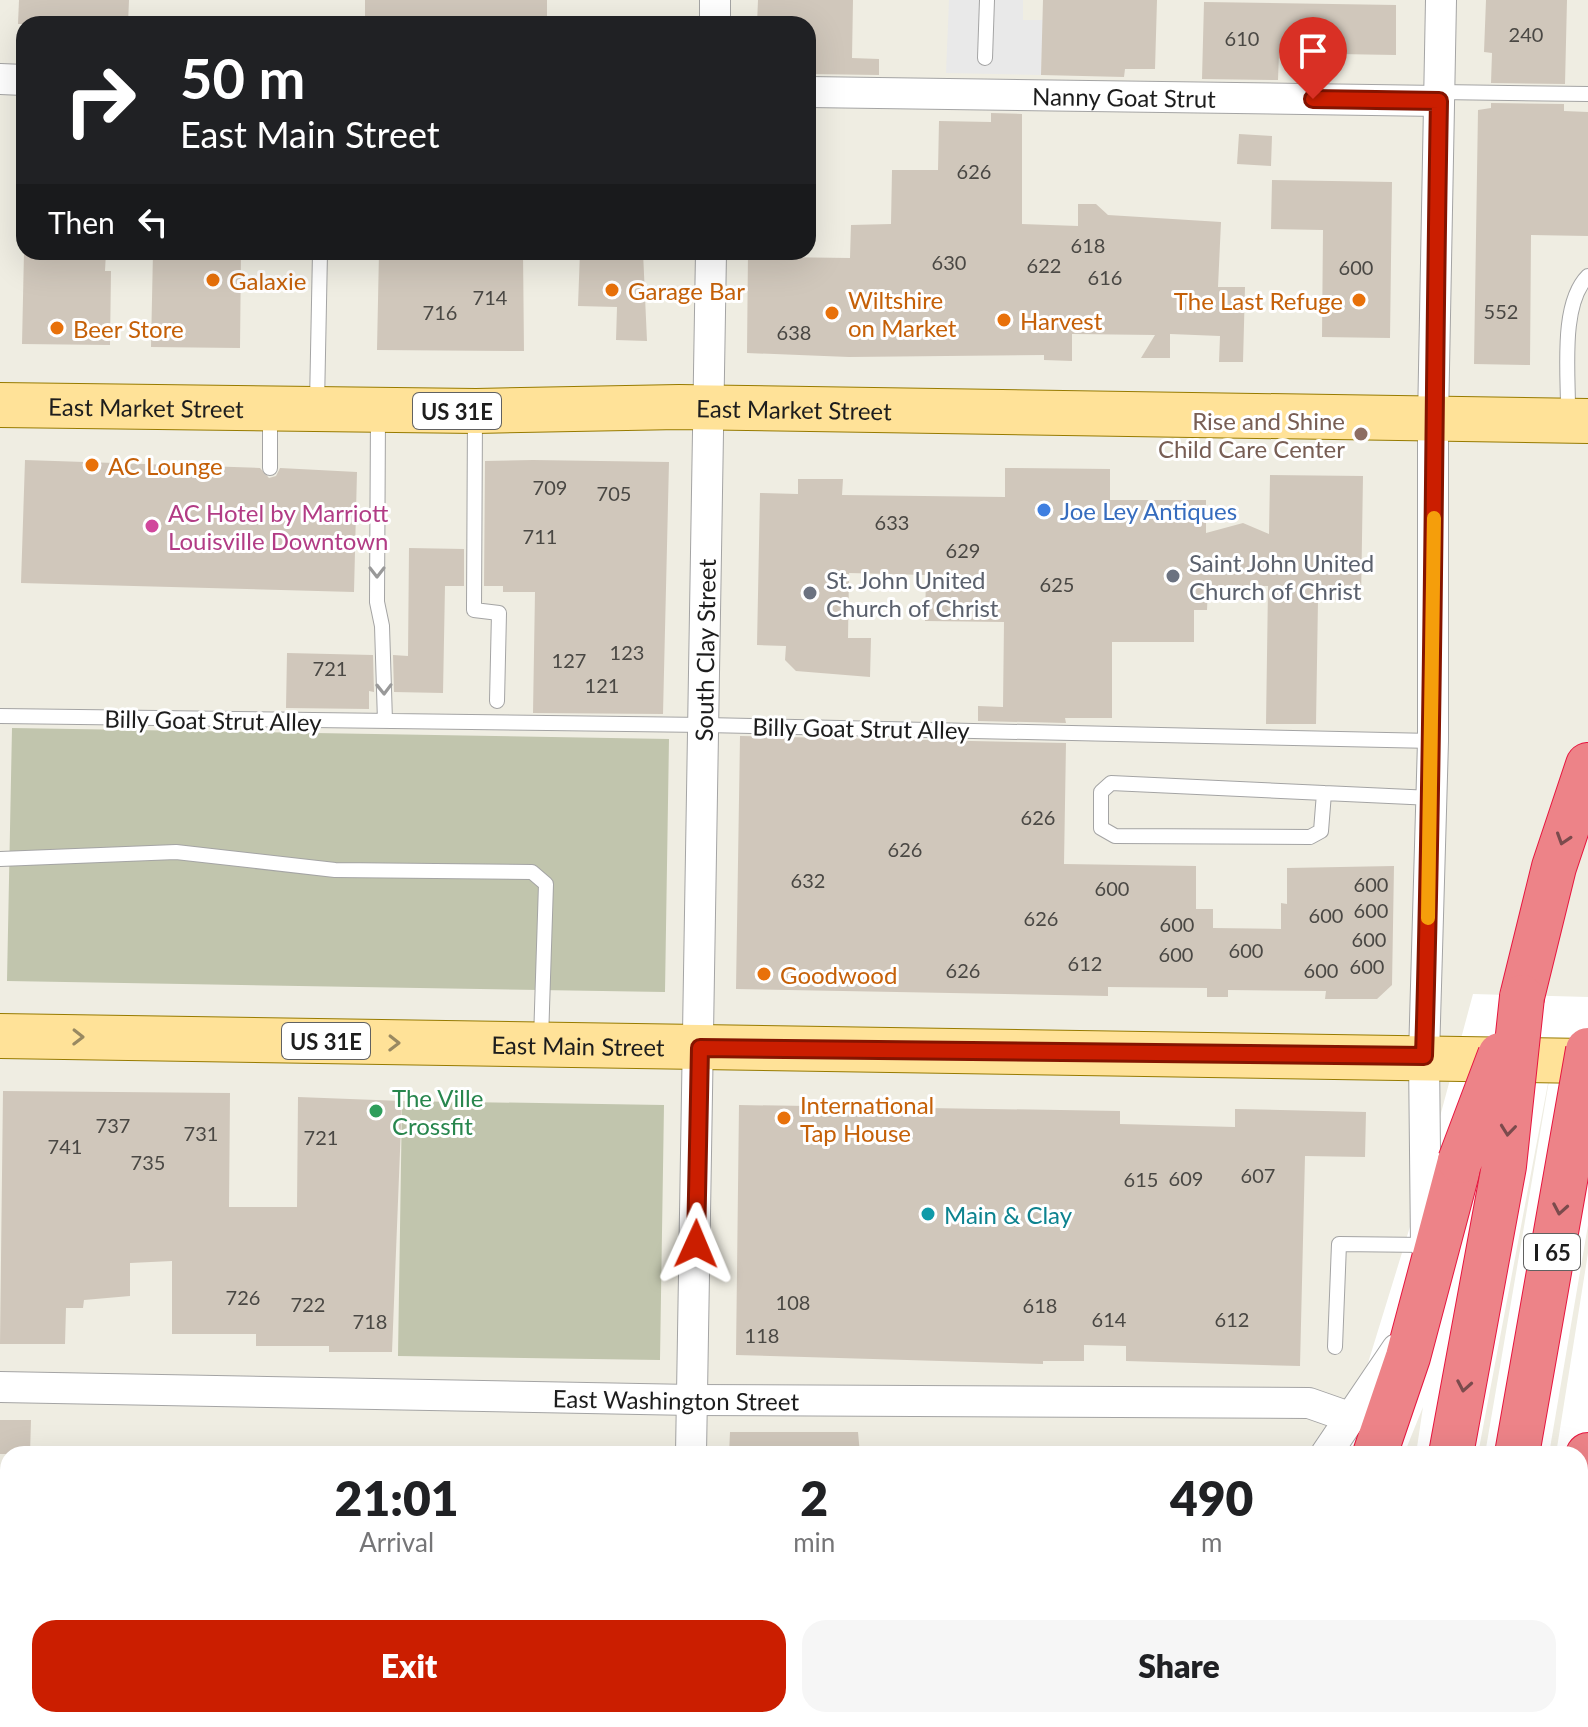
<!DOCTYPE html>
<html lang="en">
<head>
<meta charset="utf-8">
<style>
  body { margin:0; font-family:Lato,sans-serif; background:#f6f6f6; color:#202124; height:100vh; display:flex; flex-direction:column; font-size:30px; white-space:nowrap }
  * { box-sizing:border-box; margin:0 }
  p { font-size:26px; color:#757577 }
  .icon { flex:none; width:44px; height:44px; fill:none; stroke:currentColor; stroke-width:2; stroke-linecap:round; stroke-linejoin:round }
  .map { position:relative; flex:1; overflow:hidden }
  .details { position:absolute; left:0px; top:1446px; width:1588px; height:282px; display:flex; flex-direction:column; background:#fff; border-radius:24px 24px 0 0; box-shadow:0 8px 32px #0002 }
  .details>* { flex:none }
  .banner { position:absolute; left:16px; top:16px; width:800px; height:244px; border-radius:24px; box-shadow:0 8px 32px #0002; background:#202124; color:#fff; overflow:hidden }
  .pin { position:absolute; display:grid; place-items:center; width:68px; height:68px; color:#fff; margin:-82px -34px; border-radius:50% 50% 50% 0; rotate:-45deg; box-shadow:0 0 8px #0007 }
  .pin .icon { rotate:45deg }
  .me { position:absolute; width:88px; margin:-44px; rotate:1deg; stroke-linejoin:round; filter:drop-shadow(0 0 6px #0008) }
  .turn { display:flex; align-items:center; gap:28px; height:168px; padding:0 32px; font-size:36px }
  .turn .icon { width:104px; height:104px; stroke-width:2.5 }
  .turn b { display:block; font-size:56px; line-height:68px }
  .then { display:flex; align-items:center; height:76px; padding:0 32px; background:#0003; gap:16px; font-size:30px }
  .eta { display:flex; justify-content:space-evenly; align-items:center; height:136px; text-align:center }
  .eta b { font-size:48px; font-weight:800; line-height:56px }
  .action { display:flex; gap:16px; margin-top:auto; padding:16px 32px }
  .action a { flex:1; height:92px; border-radius:24px; background:#cb1e00; color:#fff; font-size:32px; font-weight:800; line-height:92px; text-align:center }
  .action a+a { background:#f6f6f6; color:#202124 }
  .map>svg:first-child { display:block }
  .construction { fill:#c1c5ad }
  .parking { fill:#e9e9e9 }
  .pier { fill:#fff }
  .building { fill:#d0c7bb }
  .lines { fill:none; stroke-linecap:round; stroke-linejoin:round }
  .service-casing { stroke:#a4a4a4; stroke-width:16 }
  .minor-casing { stroke:#a4a4a4; stroke-width:32 }
  .primary-casing { stroke:#977b00; stroke-width:46 }
  .motorway-casing { stroke:#e7163f; stroke-width:46 }
  .service { stroke:#fff; stroke-width:14 }
  .minor { stroke:#fff; stroke-width:30 }
  .primary { stroke:#ffe298; stroke-width:44 }
  .motorway { stroke:#ed8388; stroke-width:44 }
  .motorway-bridge-casing { stroke:#e7163f; stroke-width:46; stroke-linecap:butt }
  .motorway-bridge { stroke:#ed8388; stroke-width:44 }
  .oneway { stroke:#999 }
  .oneway2 { stroke:#7b4b4d }
  .oneway3 { stroke:#998961 }
  .route-casing { stroke:#841400; stroke-width:20 }
  .route { stroke:#cb1e00; stroke-width:14 }
  .slow { stroke:#f59e0b; stroke-width:14 }
  .food-dot { fill:#e8710a; stroke:#fff; stroke-width:3 }
  .education-dot { fill:#8d6e63; stroke:#fff; stroke-width:3 }
  .shop-dot { fill:#3f7fe0; stroke:#fff; stroke-width:3 }
  .hotel-dot { fill:#d1479c; stroke:#fff; stroke-width:3 }
  .worship-dot { fill:#6b7280; stroke:#fff; stroke-width:3 }
  .leisure-dot { fill:#2e9e5b; stroke:#fff; stroke-width:3 }
  .culture-dot { fill:#0f9aa8; stroke:#fff; stroke-width:3 }
  .labels { text-anchor:middle; dominant-baseline:central; stroke-width:6; stroke-linejoin:round; paint-order:stroke }
  .number-label { font-size:20px; fill:#4a4844 }
  .shield { fill:#fff; stroke:#616161; stroke-width:2 }
  .shield-label { font-size:22px; font-weight:bold; fill:#1d1d1d }
  .street-label { font-size:24px; fill:#1d1d1d; stroke:#fff }
  .food-label { font-size:24px; fill:#c56008; stroke:#fff; text-anchor:start }
  .education-label { font-size:24px; fill:#785e54; stroke:#fff; text-anchor:end }
  .shop-label { font-size:24px; fill:#366cbe; stroke:#fff; text-anchor:start }
  .hotel-label { font-size:24px; fill:#b23c85; stroke:#fff; text-anchor:start }
  .worship-label { font-size:24px; fill:#5b616d; stroke:#fff; text-anchor:start }
  .leisure-label { font-size:24px; fill:#27864d; stroke:#fff; text-anchor:start }
  .culture-label { font-size:24px; fill:#0d838f; stroke:#fff; text-anchor:start }
</style>
</head>
<body>
<div class="map">
<svg width="1588" height="1727" viewBox="0 0 1588 1727">
  <rect width="100%" height="100%" fill="#efede2"/>
  <path class="construction" d="M12 728 669 739 665 992 7 981Z
    M402 1101 664 1105 660 1360 398 1356Z"/>
  <path class="parking" d="M949 0H1023V20H1043L1041 75 946 73Z"/>
  <path class="pier" d="M1473 994 1588 997V1225L1549 1454H1485L1555 1046 1478 1454H1416L1423 1407 1404 1454H1340L1413 1217Z
    M1588 1253V1656H1580V1454H1556Z"/>
  <path class="building" d="M19 0H129L128 24H18Z
    M365 0H547V24H365Z
    M758 0H853L852 58 879 59V75L808 74V24H757Z
    M1043 0H1157L1155 69H1125L1124 77 1041 75Z
    M1486 0H1567L1565 84 1491 83 1492 53 1484 52Z
    M1204 2 1396 5V55L1279 53 1278 80 1202 79Z
    M1491 103 1564 104V111L1588 112V236L1531 235 1530 365 1474 364 1478 110 1491 108Z
    M991 113 1022 114V224L1078 226V204H1096L1108 215 1221 222 1218 287H1245L1243 362H1219L1220 336 1170 334V358H1141L1155 335 1072 334V361L1044 360V355L849 357 747 353 748 252H775V257L850 258 851 225 891 224 892 170H938L939 121 991 122Z
    M1239 134 1272 136 1271 166 1237 164Z
    M1272 180 1392 182 1390 338 1322 337 1323 230 1271 229Z
    M24 252H106L105 271H111L110 345 22 344Z
    M153 252H241L240 348 151 347Z
    M379 252H523L524 351 377 350Z
    M580 252H643L647 341 616 340 617 307 578 306Z
    M25 460 260 468 269 478 276 476 280 468 357 472 354 592 21 583Z
    M533 460 669 462 663 714 533 713 535 592H503V586H484L485 461Z
    M1005 468 1110 469V500H1206V533L1243 523 1269 534 1270 475 1363 476 1361 601 1318 600 1316 724H1266L1268 586H1208L1207 610H1194V642H1112V718H1065L1066 723 978 721V706L1003 707 1004 622 925 621 926 575 849 573 848 638H871L870 677 796 671 785 660 786 646 757 645 760 493 798 494V479H843L842 495 1005 497Z
    M409 548 464 549V586H445L443 693 394 692 393 655 408 656Z
    M287 653 373 655 374 692 369 691V709L286 708Z
    M740 736 1066 743 1064 864 1196 866V909H1213V928L1281 929V903L1287 904V868L1394 866 1392 985 1377 999H1325L1326 991 1228 990V997H1207V988L1108 987V996L736 989Z
    M3 1091 230 1093 229 1207H297L298 1097 402 1101 392 1352H329V1346H256V1334H172V1261L130 1263V1296L84 1300 83 1308H66L65 1344H0Z
    M739 1105 1120 1111V1124L1235 1127V1109L1366 1112 1365 1157 1305 1156 1300 1366 1126 1361V1346L1084 1345V1361H1043V1364L736 1355Z
    M0 1420H31L30 1454H0Z
    M730 1432H858L860 1454H729Z"/>
  <g class="lines">
    <g class="service-casing">
      <path id="service" d="M985 58 987 0
        M1439 92 1588 94
        M317 404 320 252
        M270 412V468
        M378 414 377 602 382 626 385 721
        M475 415 474 610 499 613 497 701
        M1568 418C1569 377 1559 305 1588 276
        M0 716 705 725 1433 741
        M1324 793 1321 831 1310 837 1115 836 1101 828V792L1111 783 1432 798
        M0 859 176 852 335 870 532 872 546 884 541 1040
        M1335 1347 1339 1244 1426 1245
        M0 1617H8
        M850 1720 981 1727"/>
    </g>
    <g class="minor-casing">
      <g id="minor">
        <path d="M715 24V0"/>
        <path d="M0 79 24 80"/>
        <path id="s1" d="M808 92 1439 101"/>
        <path d="M1426 1246 1424 1056 1433 741V421L1441 0"/>
        <path id="s2" d="M0 1387 692 1400 1309 1403 1349 1417"/>
        <path id="s3" d="M691 1454 711 252"/>
        <path d="M1326 1454 1397 1349"/>
        <path d="M688 1720V1727"/>
        <path d="M1148 1727 1153 1720"/>
      </g>
    </g>
    <g class="primary-casing">
      <g id="primary">
        <path id="s4" d="M0 405 476 411 679 407 1588 421"/>
        <path id="s5" d="M0 1036 1588 1061"/>
      </g>
    </g>
    <g class="motorway-casing">
      <path id="motorway" d="M1522 997 1554 867 1588 765
        M1375 1454 1408 1357 1460 1161
        M1580 1504 1588 1455
        M1270 1727 1272 1720
        M1397 1727 1399 1720
        M1469 1727 1470 1720
        M1545 1727 1546 1720"/>
    </g>
    <use href="#service" class="service"/>
    <use href="#minor" class="minor"/>
    <use href="#primary" class="primary"/>
    <use href="#motorway" class="motorway"/>
    <g class="motorway-bridge-casing">
      <path id="motorway-bridge" d="M1460 1161 1500 1055
        M1451 1454 1504 1166 1522 997
        M1517 1454 1588 1050"/>
    </g>
    <use href="#motorway-bridge" class="motorway-bridge"/>
  </g>
  <defs><path id="oneway-chevron" d="M-2-3.5L2.5 0L-2 3.5" fill="none" stroke-width="1.6" stroke-linecap="round" stroke-linejoin="round" transform="scale(2)"/></defs>
  <g class="oneway">
    <use href="#oneway-chevron" transform="translate(377 572) rotate(90)"/>
    <use href="#oneway-chevron" transform="translate(384 689) rotate(89)"/>
  </g>
  <g class="oneway2">
    <use href="#oneway-chevron" transform="translate(1563 839) rotate(108)"/>
    <use href="#oneway-chevron" transform="translate(1508 1130) rotate(96)"/>
    <use href="#oneway-chevron" transform="translate(1560 1209) rotate(100)"/>
    <use href="#oneway-chevron" transform="translate(1464 1386) rotate(100)"/>
  </g>
  <g class="oneway3">
    <use href="#oneway-chevron" transform="translate(78 1037) rotate(1)"/>
    <use href="#oneway-chevron" transform="translate(394 1043) rotate(1)"/>
  </g>
  <g class="lines">
    <g class="route-casing">
      <path id="route" d="M696 1244 700 1048 1424 1056C1434 738 1433 420 1439 101L1313 99"/>
    </g>
    <use href="#route" class="route"/>
    <path class="slow" d="M1428 918 1434 518"/>
  </g>
  <g class="food-dot">
    <circle cx="213" cy="280" r="8"/>
    <circle cx="612" cy="290" r="8"/>
    <circle cx="1359" cy="300" r="8"/>
    <circle cx="832" cy="313" r="8"/>
    <circle cx="1004" cy="320" r="8"/>
    <circle cx="57" cy="328" r="8"/>
    <circle cx="92" cy="465" r="8"/>
    <circle cx="764" cy="974" r="8"/>
    <circle cx="784" cy="1118" r="8"/>
  </g>
  <circle class="education-dot" cx="1361" cy="434" r="8"/>
  <circle class="shop-dot" cx="1044" cy="510" r="8"/>
  <circle class="hotel-dot" cx="152" cy="526" r="8"/>
  <g class="worship-dot">
    <circle cx="1173" cy="576" r="8"/>
    <circle cx="810" cy="593" r="8"/>
  </g>
  <circle class="leisure-dot" cx="376" cy="1111" r="8"/>
  <circle class="culture-dot" cx="928" cy="1214" r="8"/>
  <g class="labels">
    <g class="number-label">
      <text x="1526" y="34">240</text>
      <text x="1242" y="38">610</text>
      <text x="974" y="171">626</text>
      <text x="1088" y="245">618</text>
      <text x="949" y="262">630</text>
      <text x="1044" y="265">622</text>
      <text x="1356" y="267">600</text>
      <text x="1105" y="277">616</text>
      <text x="490" y="297">714</text>
      <text x="1501" y="311">552</text>
      <text x="440" y="312">716</text>
      <text x="794" y="332">638</text>
      <text x="550" y="487">709</text>
      <text x="614" y="493">705</text>
      <text x="892" y="522">633</text>
      <text x="540" y="536">711</text>
      <text x="963" y="550">629</text>
      <text x="1057" y="584">625</text>
      <text x="627" y="652">123</text>
      <text x="569" y="660">127</text>
      <text x="330" y="668">721</text>
      <text x="602" y="685">121</text>
      <text x="1038" y="817">626</text>
      <text x="905" y="849">626</text>
      <text x="808" y="880">632</text>
      <text x="1371" y="884">600</text>
      <text x="1112" y="888">600</text>
      <text x="1371" y="910">600</text>
      <text x="1326" y="915">600</text>
      <text x="1041" y="918">626</text>
      <text x="1177" y="924">600</text>
      <text x="1369" y="939">600</text>
      <text x="1246" y="950">600</text>
      <text x="1176" y="954">600</text>
      <text x="1085" y="963">612</text>
      <text x="1367" y="966">600</text>
      <text x="963" y="970">626</text>
      <text x="1321" y="970">600</text>
      <text x="113" y="1125">737</text>
      <text x="201" y="1133">731</text>
      <text x="321" y="1137">721</text>
      <text x="65" y="1146">741</text>
      <text x="148" y="1162">735</text>
      <text x="1258" y="1175">607</text>
      <text x="1186" y="1178">609</text>
      <text x="1141" y="1179">615</text>
      <text x="243" y="1297">726</text>
      <text x="793" y="1302">108</text>
      <text x="308" y="1304">722</text>
      <text x="1040" y="1305">618</text>
      <text x="1109" y="1319">614</text>
      <text x="1232" y="1319">612</text>
      <text x="370" y="1321">718</text>
      <text x="762" y="1335">118</text>
    </g>
    <g class="shield">
      <rect x="413" y="393" width="88" height="36" rx="6"/>
      <rect x="282" y="1023" width="88" height="36" rx="6"/>
      <rect x="1524" y="1234" width="56" height="36" rx="6"/>
    </g>
    <g class="shield-label">
      <text x="457" y="411">US 31E</text>
      <text x="326" y="1041">US 31E</text>
      <text x="1552" y="1252">I 65</text>
    </g>
    <g class="street-label">
      <text stroke="none"><textPath href="#s1" startOffset="316">Nanny Goat Strut</textPath></text>
      <text stroke="none"><textPath href="#s4" startOffset="146">East Market Street</textPath></text>
      <text stroke="none"><textPath href="#s4" startOffset="794">East Market Street</textPath></text>
      <text stroke="none"><textPath href="#s3" startOffset="804">South Clay Street</textPath></text>
      <text transform="translate(213 720) rotate(1)">Billy Goat Strut Alley</text>
      <text transform="translate(861 728) rotate(1)">Billy Goat Strut Alley</text>
      <text stroke="none"><textPath href="#s5" startOffset="578">East Main Street</textPath></text>
      <text stroke="none"><textPath href="#s2" startOffset="676">East Washington Street</textPath></text>
    </g>
    <g class="food-label">
      <text x="229" y="280">Galaxie</text>
      <text x="628" y="290">Garage Bar</text>
      <text x="848" y="299">Wiltshire<tspan x="848" dy="28">on Market</tspan></text>
      <text x="1343" y="300" text-anchor="end">The Last Refuge</text>
      <text x="1020" y="320">Harvest</text>
      <text x="73" y="328">Beer Store</text>
      <text x="108" y="465">AC Lounge</text>
      <text x="780" y="974">Goodwood</text>
      <text x="800" y="1104">International<tspan x="800" dy="28">Tap House</tspan></text>
    </g>
    <g class="education-label">
      <text x="1345" y="420">Rise and Shine<tspan x="1345" dy="28">Child Care Center</tspan></text>
    </g>
    <g class="shop-label">
      <text x="1060" y="510">Joe Ley Antiques</text>
    </g>
    <g class="hotel-label">
      <text x="168" y="512">AC Hotel by Marriott<tspan x="168" dy="28">Louisville Downtown</tspan></text>
    </g>
    <g class="worship-label">
      <text x="1189" y="562">Saint John United<tspan x="1189" dy="28">Church of Christ</tspan></text>
      <text x="826" y="579">St. John United<tspan x="826" dy="28">Church of Christ</tspan></text>
    </g>
    <g class="leisure-label">
      <text x="392" y="1097">The Ville<tspan x="392" dy="28">Crossfit</tspan></text>
    </g>
    <g class="culture-label">
      <text x="944" y="1214">Main &amp; Clay</text>
    </g>
  </g>
</svg>
<div class="pin" style="left:1313px;top:99px;background:#d93025"><svg class="icon" aria-label="arrive" viewBox="0 0 24 24"><path d="M6 21V4h12l-3 4 3 4H6"/></svg></div>
<svg class="me" style="left:696px;top:1244px" viewBox="-20 -20 40 40"><path d="M0-17L14 15 0 8-14 15z" fill="#cb1e00" stroke="#fff" stroke-width="4"/></svg>
<div class="banner">
<div class="turn"><svg class="icon" aria-label="right" viewBox="0 0 24 24"><path d="M7 20v-9h11M14 6l5 5-5 5"/></svg><div><b>50 m</b>East Main Street</div></div>
<div class="then">Then<svg class="icon" aria-label="left" viewBox="0 0 24 24"><path d="M17 20v-9H6M10 6l-5 5 5 5"/></svg></div>
</div>
<section class="details">
<div class="eta">
<div><b>21:01</b><p>Arrival</p></div>
<div><b>2</b><p>min</p></div>
<div><b>490</b><p>m</p></div>
</div>
<div class="action"><a>Exit</a><a>Share</a></div>
</section>
</div>
</body>
</html>
